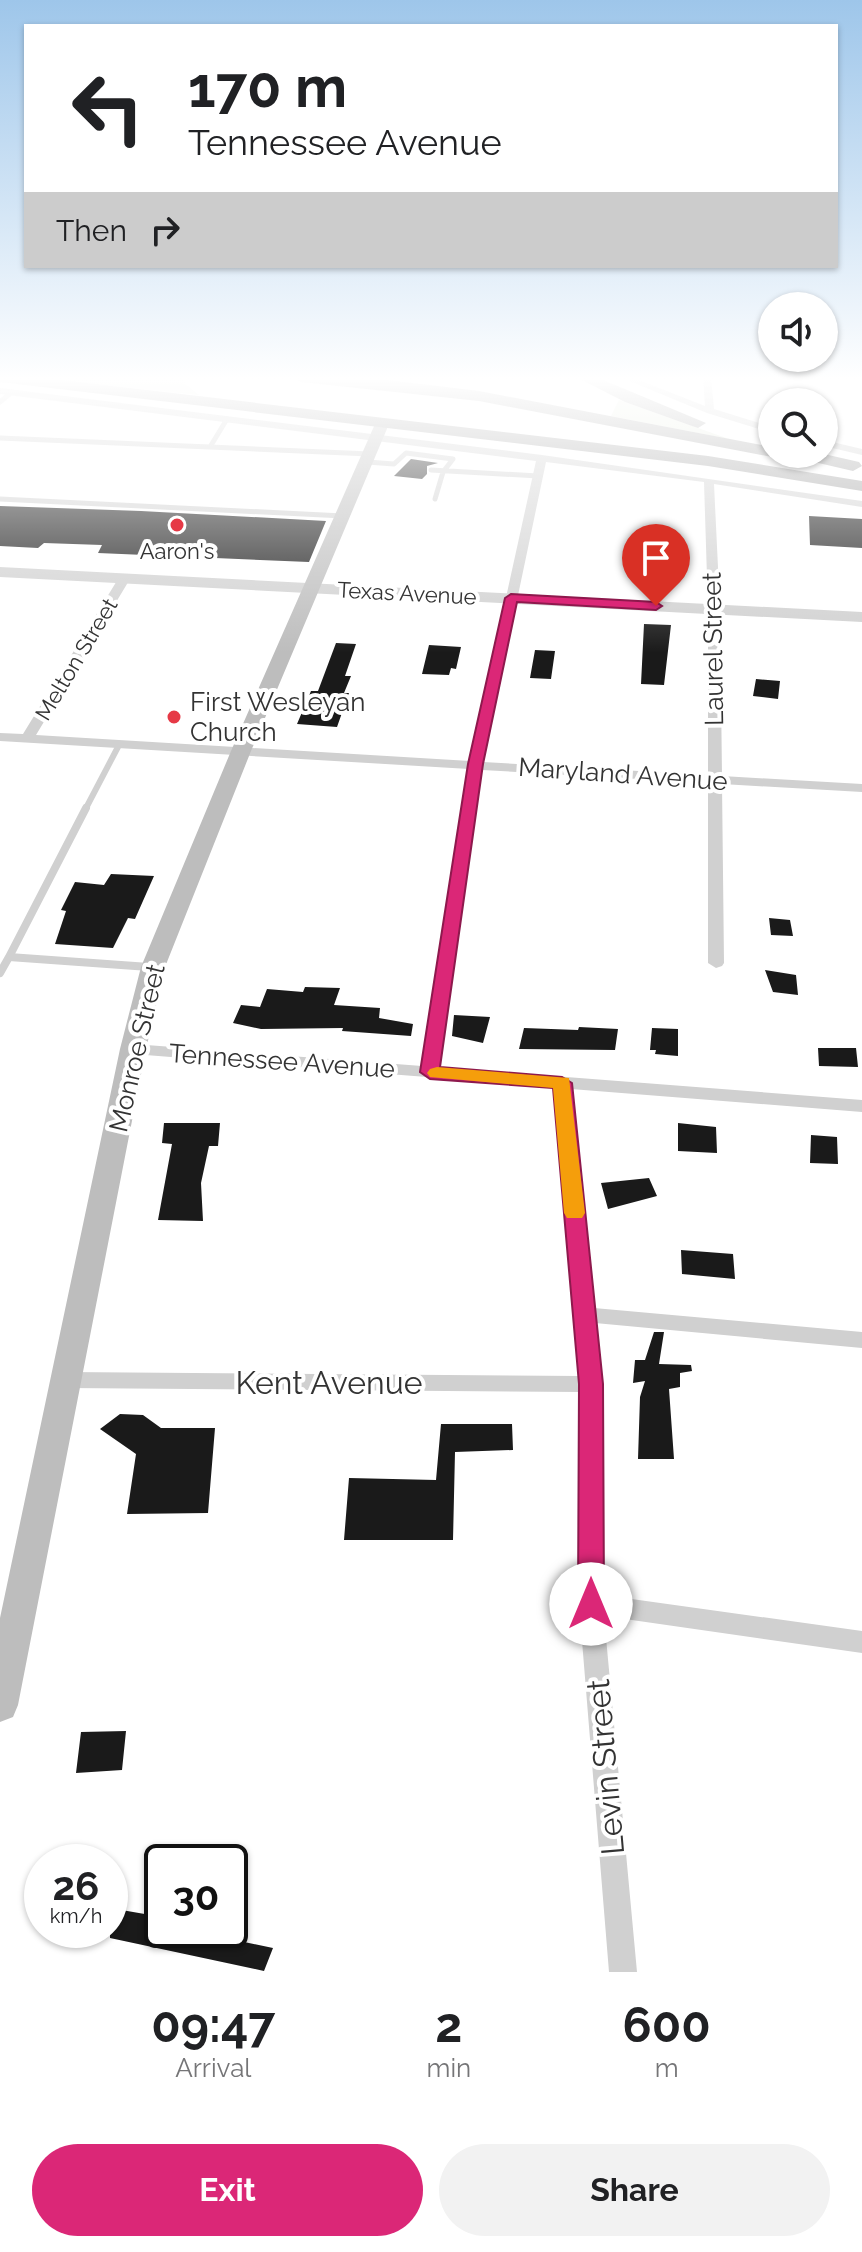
<!DOCTYPE html>
<html lang="en">
<head>
<meta charset="utf-8">
<style>
  body { margin:0; font-family:Raleway,sans-serif; background:#f2f2f2; color:#202124; height:100vh; display:flex; flex-direction:column; font-size:30px; white-space:nowrap }
  * { box-sizing:border-box; margin:0 }
  p { font-size:26px; color:#757577 }
  .icon { flex:none; width:44px; height:44px; fill:none; stroke:currentColor; stroke-width:2; stroke-linecap:round; stroke-linejoin:round }
  .map { position:relative; height:1972px; overflow:hidden }
  .sheet { display:flex; flex-direction:column; background:#fff; flex:1 }
  .sheet>* { flex:none }
  .banner { position:absolute; left:24px; top:24px; width:814px; height:244px; border-radius:0px; box-shadow:0 2px 6px #0004; background:#fff; color:#202124; overflow:hidden }
  .fabs { position:absolute; left:758px; top:292px; display:grid; gap:16px }
  .fabs a { display:grid; place-items:center; width:80px; height:80px; border-radius:50%; background:#fff; box-shadow:0 2px 6px #0004; font-size:40px }
  .speed { position:absolute; left:24px; top:1844px; display:flex; gap:16px; font-size:40px; font-weight:700; text-align:center }
  .speed>* { display:grid; place-content:center; width:104px; height:104px; border-radius:50%; background:#fff; box-shadow:0 2px 6px #0004; line-height:1 }
  .speed small { font-size:20px; font-weight:400 }
  .speed .limit { border:4px solid #111; border-radius:12px; background:#fff; color:#111 }
  .pin { position:absolute; display:grid; place-items:center; width:68px; height:68px; color:#fff; margin:-82px -34px; border-radius:50% 50% 50% 0; rotate:-45deg; box-shadow:0 0 8px #0007 }
  .pin .icon { rotate:45deg }
  .me { position:absolute; width:88px; margin:-44px; rotate:0deg; stroke-linejoin:round; filter:drop-shadow(0 0 6px #0008) }
  .turn { display:flex; align-items:center; gap:28px; height:168px; padding:0 32px; font-size:36px }
  .turn .icon { width:104px; height:104px; stroke-width:2.5 }
  .turn b { display:block; font-size:56px; line-height:68px }
  .then { display:flex; align-items:center; height:76px; padding:0 32px; background:#0003; gap:16px; font-size:30px }
  .eta { display:flex; justify-content:space-evenly; align-items:center; height:136px; text-align:center }
  .eta b { font-size:48px; font-weight:700; line-height:56px }
  .action { display:flex; gap:16px; margin-top:auto; padding:16px 32px }
  .action a { flex:1; height:92px; border-radius:48px; background:#db2777; color:#fff; font-size:32px; font-weight:700; line-height:92px; text-align:center }
  .action a+a { background:#f2f2f2; color:#202124 }
  .map>svg:first-child { display:block }
  .green { fill:#e6ecdf }
  .building { fill:#1a1a1a }
  .lines { fill:none; stroke-linecap:round; stroke-linejoin:round }
  .service-far2 { stroke:#d0d0d0; stroke-width:5 }
  .service-far1 { stroke:#d0d0d0; stroke-width:6 }
  .service { stroke:#d0d0d0; stroke-width:8 }
  .minor { fill:#d0d0d0; fill-rule:evenodd }
  .tertiary { fill:#d0d0d0; fill-rule:evenodd }
  .secondary { fill:#bdbdbd; fill-rule:evenodd }
  .trunk { fill:#a2a2a2; fill-rule:evenodd }
  .route { fill:#db2777; stroke:#8e194d; stroke-width:2 }
  .slow { fill:#f59e0b }
  .poi-dot { fill:#e63946; stroke:#fff; stroke-width:3 }
  .labels { text-anchor:middle; dominant-baseline:central; stroke-width:8; stroke-linejoin:round; paint-order:stroke }
  .far-poi-label { font-size:22px; fill:#333; stroke:#fff }
  .far-street-label { font-size:22px; fill:#333; stroke:#fff }
  .street-label { font-size:26px; fill:#333; stroke:#fff }
  .poi-label { font-size:26px; fill:#333; stroke:#fff; text-anchor:start }
  .near-street-label { font-size:32px; fill:#333; stroke:#fff }
</style>
</head>
<body>
<div class="map">
<svg width="862" height="1972" viewBox="0 0 862 1972">
  <rect width="100%" height="100%" fill="#fff"/>
  <path class="green" d="M26 377H186L184 383 199 395Z
    M619 400 729 439 611 416Z"/>
  <path class="building" d="M411 459 438 463 427 466V474L422 479 394 476Z
    M0 506 141 511 326 521 309 562 98 553 102 545 44 543 38 548 0 546Z
    M809 516 862 519V548L810 545Z
    M644 624 671 625 664 685 641 684Z
    M336 643 356 644 345 676H351L344 693H349L337 727 297 724 311 691H318Z
    M429 645 461 647 456 669 451 668 449 675 422 674Z
    M535 650 555 651 551 679 530 678Z
    M756 679 780 681 778 699 753 696Z
    M111 874 154 876 135 919 128 918 113 948 55 944 66 911 61 910 75 882 104 885Z
    M769 918 790 920 793 936 771 935Z
    M765 970 796 975 798 995 773 992Z
    M305 987 340 988 334 1005 380 1008 379 1018 413 1024 411 1036 342 1031 343 1028 261 1029 233 1023 241 1005 260 1007 267 989 303 992Z
    M454 1015 490 1017 483 1043 452 1036Z
    M579 1027 618 1029 615 1050 519 1049 524 1028 578 1030Z
    M652 1028 678 1029V1056L655 1054 656 1050H650Z
    M818 1048H856L858 1067 819 1066Z
    M164 1123H220L218 1146H209L201 1183 203 1221 158 1220 172 1144 162 1143Z
    M678 1123 716 1127 717 1153 678 1151Z
    M811 1135 837 1137 838 1164 810 1163Z
    M649 1178 657 1196 608 1209 601 1183Z
    M681 1250 733 1254 735 1279 682 1274Z
    M654 1332H664L659 1364 691 1365 692 1371 680 1373V1387L669 1389 674 1459H638L640 1397 645 1381 633 1383 635 1360H645Z
    M120 1414 143 1415 161 1428H215L208 1513 127 1514 136 1454 100 1429Z
    M441 1424H512L513 1450 455 1452 453 1540H344L349 1478 436 1480Z
    M126 1731 122 1770 76 1773 81 1732Z
    M110 1908 162 1917V1930H188L273 1948 264 1971 110 1938Z"/>
  <g class="lines">
    <path class="service-far2" d="M0 402 12 392
      M0 438 370 454
      M210 447 227 419
      M367 462 394 464 406 453 453 459 443 472 435 499
      M431 470 538 476
      M0 499 343 516"/>
    <path class="service-far1" d="M85 810 119 745"/>
    <path class="service" d="M86 808 9 957 149 967
      M0 973 9 957"/>
    <path class="minor" d="M620 377H631L705 406 703 377H711L714 409 772 427V433L707 413Z
      M0 388 542 455 862 501V507L714 484 720 609 722 776 862 784V792L722 784 724 963 722 966 716 968 708 963V783L482 770 439 1067 862 1100V1112L571 1089 594 1308 862 1332V1348L595 1323 601 1384 603 1595 862 1631V1653L604 1616 637 1972H609L579 1604 581 1392 66 1388 59 1386 56 1380 59 1374 66 1372 580 1376 554 1087 133 1054 125 1049 133 1044 422 1066 469 769 0 741V733L23 734 118 579 124 576 130 579 36 735 470 761 536 461 0 394ZM546 462 704 482 708 609V775L483 762Z
      M824 440 862 449V455L824 446Z"/>
    <path class="tertiary" d="M0 567 862 612V622L0 577Z"/>
    <path class="secondary" d="M382 420 389 424 251 751 165 967 146 1049 18 1705 13 1717 0 1722V1618L120 1049 141 967 231 751 375 424Z"/>
    <path class="trunk" d="M0 377H36L708 456 862 481V491L708 466 0 382Z
      M293 377H363L479 391 772 447V454H779L772 457 479 401 301 382Z
      M576 377H596L706 423 698 428 692 426 625 402Z
      M795 454H824L859 462 862 466 853 471 797 458Z"/>
  </g>
  <linearGradient id="sky" x2="0" y2="1"><stop stop-color="#9ec6ea"/><stop offset="0.58" stop-color="#fff"/><stop offset="1" stop-color="#fff" stop-opacity="0"/></linearGradient>
  <rect width="862" height="653" fill="url(#sky)"/>
  <path class="route" d="M511 594 656 602 662 606 656 610 517 602 483 764 440 1067 562 1077 572 1083 603 1384 604 1604 600 1612 591 1615 582 1612 578 1604 579 1384 553 1088 430 1079 420 1072 468 764 505 598Z"/>
  <path class="slow" d="M437 1067 569 1078 585 1213 582 1218H567L564 1213 553 1088 430 1077 427 1073 430 1069Z"/>
  <g class="poi-dot">
    <circle cx="177" cy="525" r="8"/>
    <circle cx="174" cy="717" r="8"/>
  </g>
  <g class="labels">
    <g class="far-poi-label">
      <text x="177" y="551">Aaron's</text>
    </g>
    <g class="far-street-label">
      <text transform="translate(407 593) rotate(3)">Texas Avenue</text>
      <text transform="translate(76 659) rotate(-59)">Melton Street</text>
    </g>
    <g class="street-label">
      <text transform="translate(713 649) rotate(-91)">Laurel Street</text>
      <text transform="translate(623 774) rotate(4)">Maryland Avenue</text>
      <text transform="translate(137 1048) rotate(-77)">Monroe Street</text>
      <text transform="translate(282 1061) rotate(4)">Tennessee Avenue</text>
    </g>
    <g class="poi-label">
      <text x="190" y="702">First Wesleyan<tspan x="190" dy="30">Church</tspan></text>
    </g>
    <g class="near-street-label">
      <text x="329" y="1382">Kent Avenue</text>
      <text transform="translate(605 1767) rotate(-95)">Levin Street</text>
    </g>
  </g>
</svg>
<div class="fabs">
<a><svg class="icon" aria-label="sound" viewBox="0 0 24 24"><path d="M4 9h4l5-4v14l-5-4H4zM17 9q2 3 0 6"/></svg></a>
<a><svg class="icon" aria-label="search" viewBox="0 0 24 24"><circle cx="10" cy="10" r="6"/><path d="M15 15l6 6"/></svg></a>
</div>
<div class="speed"><div>26<small>km/h</small></div><div class="limit">30</div></div>
<div class="pin" style="left:656px;top:606px;background:#d93025"><svg class="icon" aria-label="arrive" viewBox="0 0 24 24"><path d="M6 21V4h12l-3 4 3 4H6"/></svg></div>
<svg class="me" style="left:591px;top:1604px" viewBox="-20 -20 40 40"><circle r="19" fill="#fff"/><path d="M0-13L10 11 0 6-10 11z" fill="#db2777"/></svg>
<div class="banner">
<div class="turn"><svg class="icon" aria-label="left" viewBox="0 0 24 24"><path d="M17 20v-9H6M10 6l-5 5 5 5"/></svg><div><b>170 m</b>Tennessee Avenue</div></div>
<div class="then">Then<svg class="icon" aria-label="right" viewBox="0 0 24 24"><path d="M7 20v-9h11M14 6l5 5-5 5"/></svg></div>
</div>
</div>
<section class="sheet">
<div class="eta">
<div><b>09:47</b><p>Arrival</p></div>
<div><b>2</b><p>min</p></div>
<div><b>600</b><p>m</p></div>
</div>
<div class="action"><a>Exit</a><a>Share</a></div>
</section>
</body>
</html>
